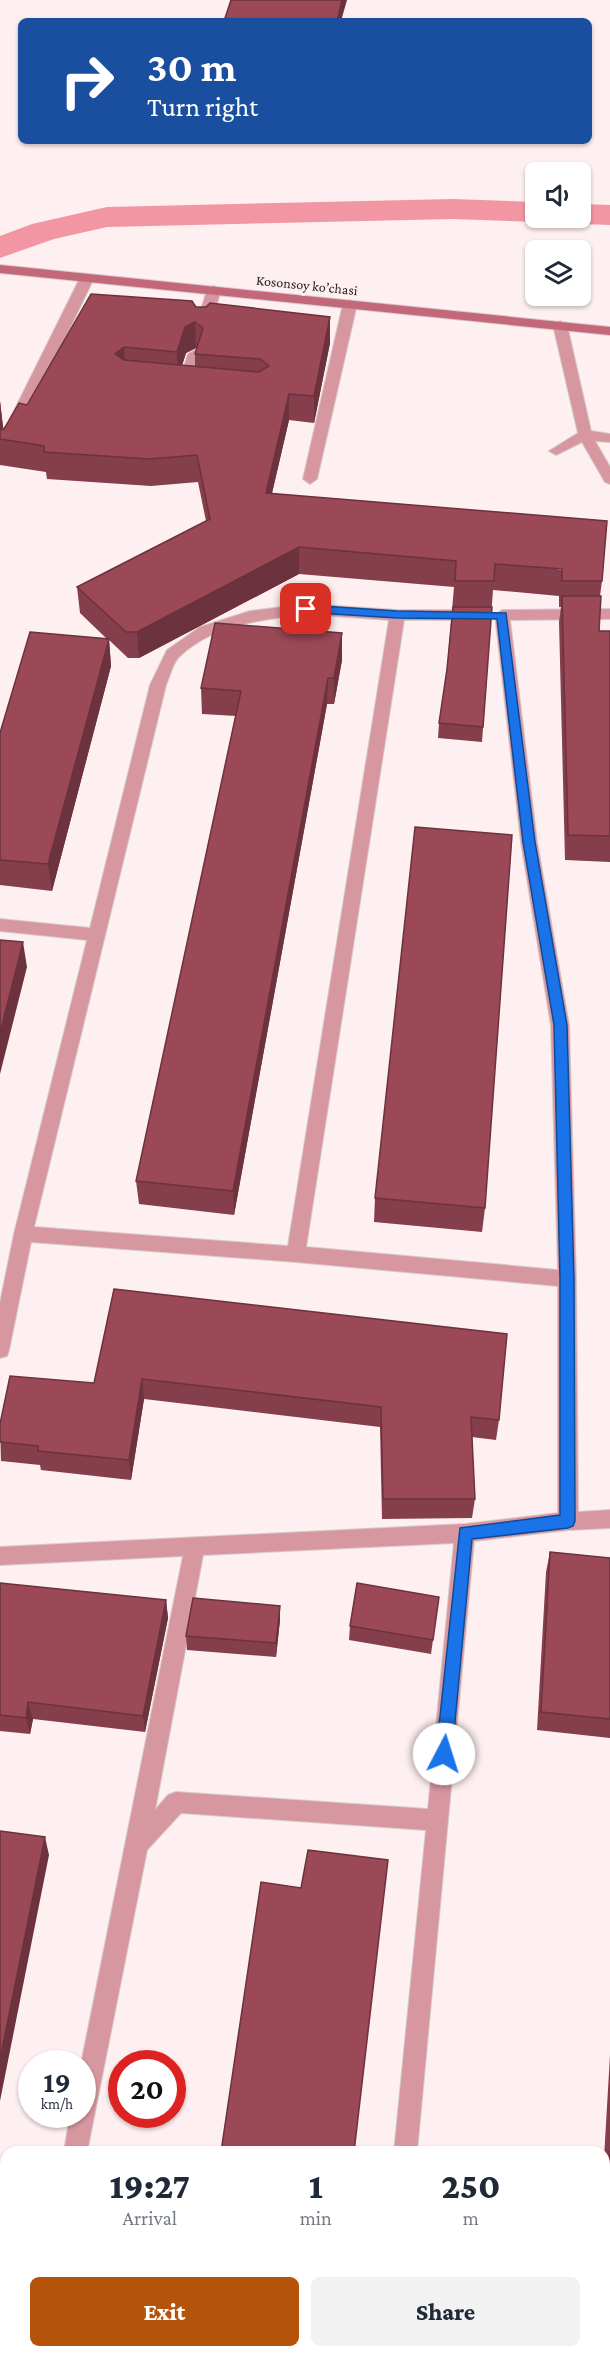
<!DOCTYPE html>
<html lang="en">
<head>
<meta charset="utf-8">
<style>
  body { margin:0; font-family:"Crimson Pro",serif; background:#f2f2f3; color:#1f2937; height:100vh; display:flex; flex-direction:column; font-size:22px; white-space:nowrap }
  * { box-sizing:border-box; margin:0 }
  p { font-size:20px; color:#747a83 }
  .icon { flex:none; width:33px; height:33px; fill:none; stroke:currentColor; stroke-width:2; stroke-linecap:round; stroke-linejoin:round }
  .map { position:relative; flex:1; overflow:hidden }
  .panel { position:absolute; left:0px; top:2146px; width:610px; height:212px; display:flex; flex-direction:column; background:#fff; border-radius:18px 18px 0 0; box-shadow:0 2px 4px #0004 }
  .panel>* { flex:none }
  .top-card { position:absolute; left:18px; top:18px; width:574px; height:126px; border-radius:9px; box-shadow:0 2px 4px #0004; background:#1a4fa0; color:#fff; overflow:hidden }
  .buttons { position:absolute; left:525px; top:162px; display:grid; gap:12px }
  .buttons a { display:grid; place-items:center; width:66px; height:66px; border-radius:9px; background:#fff; box-shadow:0 2px 4px #0004; font-size:30px }
  .speed { position:absolute; left:18px; top:2050px; display:flex; gap:12px; font-size:30px; font-weight:700; text-align:center }
  .speed>* { display:grid; place-content:center; width:78px; height:78px; border-radius:50%; background:#fff; box-shadow:0 2px 4px #0004; line-height:1 }
  .speed small { font-size:15px; font-weight:400 }
  .speed .limit { border:9px solid #d22; background:#fff; color:#111 }
  .pin { position:absolute; display:grid; place-items:center; width:51px; height:51px; color:#fff; margin:-26px; border-radius:12px; box-shadow:0 3px 9px #0006 }
  .me { position:absolute; width:66px; margin:-33px; rotate:5deg; stroke-linejoin:round; filter:drop-shadow(0 0 4px #0008) }
  .turn { display:flex; align-items:center; gap:21px; height:126px; padding:0 30px; font-size:27px }
  .turn .icon { width:78px; height:78px; stroke-width:2.5 }
  .turn b { display:block; font-size:42px; line-height:51px }
  .eta { display:flex; justify-content:space-evenly; align-items:center; height:102px; text-align:center }
  .eta b { font-size:36px; font-weight:800; line-height:42px }
  .primary-button { display:flex; gap:12px; margin-top:auto; padding:12px 30px }
  .primary-button a { flex:1; height:69px; border-radius:9px; background:#b45309; color:#fff; font-size:24px; font-weight:800; line-height:69px; text-align:center }
  .primary-button a+a { background:#f2f2f3; color:#1f2937 }
  .map>svg:first-child { display:block }
  .lines { fill:none; stroke-linecap:round; stroke-linejoin:round }
  .canal { fill:#f296a4; fill-rule:evenodd }
  .lane-casing { stroke:#d7cacb; stroke-width:2 }
  .street-casing { stroke:#d7cacb; stroke-width:2 }
  .secondary-casing { stroke:#d7cacb; stroke-width:2 }
  .lane { fill:#d797a0; fill-rule:evenodd }
  .street { fill:#d797a0; fill-rule:evenodd }
  .secondary { fill:#c36878; fill-rule:evenodd }
  .wall { fill:#853e4b; fill-rule:evenodd }
  .shaded-wall { fill:#6c323d }
  .building { fill:#9b4857; stroke:#6c323d; stroke-width:1.5; fill-rule:evenodd }
  .route { fill:#1a73e8; stroke:#114b97; stroke-width:1.5 }
  .labels { text-anchor:middle; dominant-baseline:central; stroke-width:6; stroke-linejoin:round; paint-order:stroke }
  .far-street-label { font-size:14px; fill:#282323; stroke:#feeff0 }
</style>
</head>
<body>
<div class="map">
<svg width="610" height="2357" viewBox="0 0 610 2357">
  <rect width="100%" height="100%" fill="#feeff0"/>
  <g class="lines">
    <path class="canal" d="M453 199 536 202V218H549L536 222 453 219 107 227 54 239 0 258V236L32 224 107 207Z
      M580 204 610 205V225L580 224 568 221 565 218H580Z"/>
    <g class="lane-casing">
      <path id="lane" d="M214 286 221 290 210 326 208 329H198L196 326 207 290Z
        M350 300 357 304 317 479 310 484 303 479 343 304Z
        M560 321 567 325 591 431 610 434V442L595 441 610 467V484L605 482 582 442 556 455 549 451 578 433 553 325Z
        M195 350 202 354 193 383 196 386 189 390 180 389 178 386 188 354Z
        M306 604 397 610H477L484 615 477 620H404L306 1247 558 1270 551 1025 521 842 495 615 502 610 610 609V619L510 620 537 842 569 1025 576 1279 578 1512 610 1510V1528L568 1530 474 1541 417 2152H394L426 1830 181 1813 147 1850 87 2152H64L70 2115H82V2064H81L183 1556 0 1565V1547L465 1524 558 1513V1286L296 1262 31 1242 9 1350 7 1356 0 1358V1303L14 1234 87 940 0 931V919L90 928 150 685 167 650 200 627 250 611ZM306 614 389 620 288 1246 34 1227 166 685C170 676 173 662 180 656 214 624 262 620 306 614ZM454 1543 428 1809 176 1792 168 1795 155 1810 203 1555Z
        M22 2352H46L45 2357H21Z
        M375 2352H399L398 2357H374Z"/>
    </g>
    <g class="street-casing">
      <path id="street" d="M87 274 94 278 25 421 5 454 0 455V439L80 278Z"/>
    </g>
    <g class="secondary-casing">
      <path id="secondary" d="M0 265 610 327V335L0 273Z"/>
    </g>
    <use href="#lane" class="lane"/>
    <use href="#street" class="street"/>
    <use href="#secondary" class="secondary"/>
  </g>
  <path class="wall" d="M91 294 196 307 330 317V343L314 423 289 420 272 493 602 581 600 596 599 631H610V862L565 860 559 622 561 607H559V596L493 590 482 742 438 738 439 723 447 669 454 587 299 574 139 658H128L109 640 111 666 52 891 0 885V733L107 639 80 613 77 587 206 521 198 482 151 486 47 479 46 472 0 465V401L3 427 2 429 27 405ZM196 348 195 354V366L182 365 186 353Z
    M342 633V660L334 704H327L234 1215 139 1204 136 1181 236 716 202 714 201 688Z
    M375 1198 485 1208 482 1232 374 1222Z
    M114 1289 499 1420 496 1440 472 1437 475 1499 472 1518 382 1519 380 1427 144 1399 131 1480 41 1470 40 1465 1 1461 0 1424 94 1383Z
    M550 1552 610 1558V1738L537 1730 546 1572Z
    M0 1583 166 1600 168 1618 145 1732 33 1719 30 1734 0 1731Z
    M439 1597 431 1654 349 1640 350 1626Z
    M280 1606V1620L276 1657 187 1650 186 1636Z
    M610 2055V2357H594V2352H604V2158Z"/>
  <path class="shaded-wall" d="M342 0H347L341 21H337Z
    M330 317V343L314 423V396Z
    M195 322 196 348 186 353 178 379 177 352 185 327Z
    M124 347 126 374 115 354Z
    M289 394V420L266 519V493Z
    M0 401 3 427 0 434Z
    M299 547V574L139 658 137 632Z
    M342 633V660L334 704V678Z
    M109 639 111 666 52 891 48 864Z
    M328 678 327 704 234 1215 233 1191Z
    M23 942 27 967 0 1074V1033Z
    M142 1379 144 1399 131 1480 129 1460Z
    M166 1600 168 1618 145 1732 143 1716Z
    M280 1606V1620L276 1657V1643Z
    M28 1702 33 1719 30 1734 26 1718Z
    M45 1837 49 1855 0 2101V2059Z"/>
  <path class="building" d="M231 0H342L337 21H224Z
    M91 294 192 301 196 307H206L210 303 330 317 314 396 289 394 266 493 607 521 602 581H562V569L495 564 494 581H455L456 561 299 547 137 632H126L77 587 210 519 197 455 149 459 44 452V446L0 439V430L4 429 19 403 27 405ZM195 322 203 328 195 354 260 359 269 366 259 372 124 360 115 354 124 347 177 352 185 327Z
    M562 596H601L599 631H610V836L568 835Z
    M453 607H492L483 727 439 723 447 669Z
    M215 623 342 633 334 678H328L233 1191 136 1181 241 691 201 688Z
    M30 632 109 639 48 864 0 860V733Z
    M415 827 512 835 485 1208 375 1198Z
    M0 940 23 942 0 1033Z
    M114 1289 507 1334 499 1420 471 1417 475 1499H383L381 1407 142 1379 129 1460 38 1451V1446L0 1442V1424L10 1376 94 1383Z
    M550 1552 610 1558V1719L541 1712Z
    M0 1583 166 1600 143 1716 28 1702 26 1718 0 1715Z
    M357 1583 439 1597 433 1640 350 1626Z
    M193 1598 280 1606 276 1643 186 1636Z
    M0 1831 45 1837 0 2059Z
    M308 1850 388 1860 354 2152H221L261 1882 301 1888Z
    M610 2151V2357H599L600 2352H604V2257Z
    M191 2352H330V2357H190Z"/>
  <path class="route" d="M306 605 397 611 506 613 535 842 567 1025 574 1279 575 1521 573 1526 568 1528 472 1539 452 1754 449 1759 444 1761 438 1759 436 1754 460 1528 560 1515V1279L554 1025 523 842 497 619 397 618 302 612V606Z"/>
  <g class="labels">
    <g class="far-street-label">
      <text transform="translate(307 285) rotate(6)">Kosonsoy ko’chasi</text>
    </g>
  </g>
</svg>
<div class="buttons">
<a><svg class="icon" aria-label="sound" viewBox="0 0 24 24"><path d="M4 9h4l5-4v14l-5-4H4zM17 9q2 3 0 6"/></svg></a>
<a><svg class="icon" aria-label="layers" viewBox="0 0 24 24"><path d="M12 4l9 5-9 5-9-5zM3 14l9 5 9-5"/></svg></a>
</div>
<div class="speed"><div>19<small>km/h</small></div><div class="limit">20</div></div>
<div class="pin" style="left:306px;top:609px;background:#d93025"><svg class="icon" aria-label="arrive" viewBox="0 0 24 24"><path d="M6 21V4h12l-3 4 3 4H6"/></svg></div>
<svg class="me" style="left:444px;top:1754px" viewBox="-20 -20 40 40"><circle r="19" fill="#fff"/><path d="M0-13L10 11 0 6-10 11z" fill="#1a73e8"/></svg>
<div class="top-card">
<div class="turn"><svg class="icon" aria-label="right" viewBox="0 0 24 24"><path d="M7 20v-9h11M14 6l5 5-5 5"/></svg><div><b>30 m</b>Turn right</div></div>
</div>
<section class="panel">
<div class="eta">
<div><b>19:27</b><p>Arrival</p></div>
<div><b>1</b><p>min</p></div>
<div><b>250</b><p>m</p></div>
</div>
<div class="primary-button"><a>Exit</a><a>Share</a></div>
</section>
</div>
</body>
</html>
